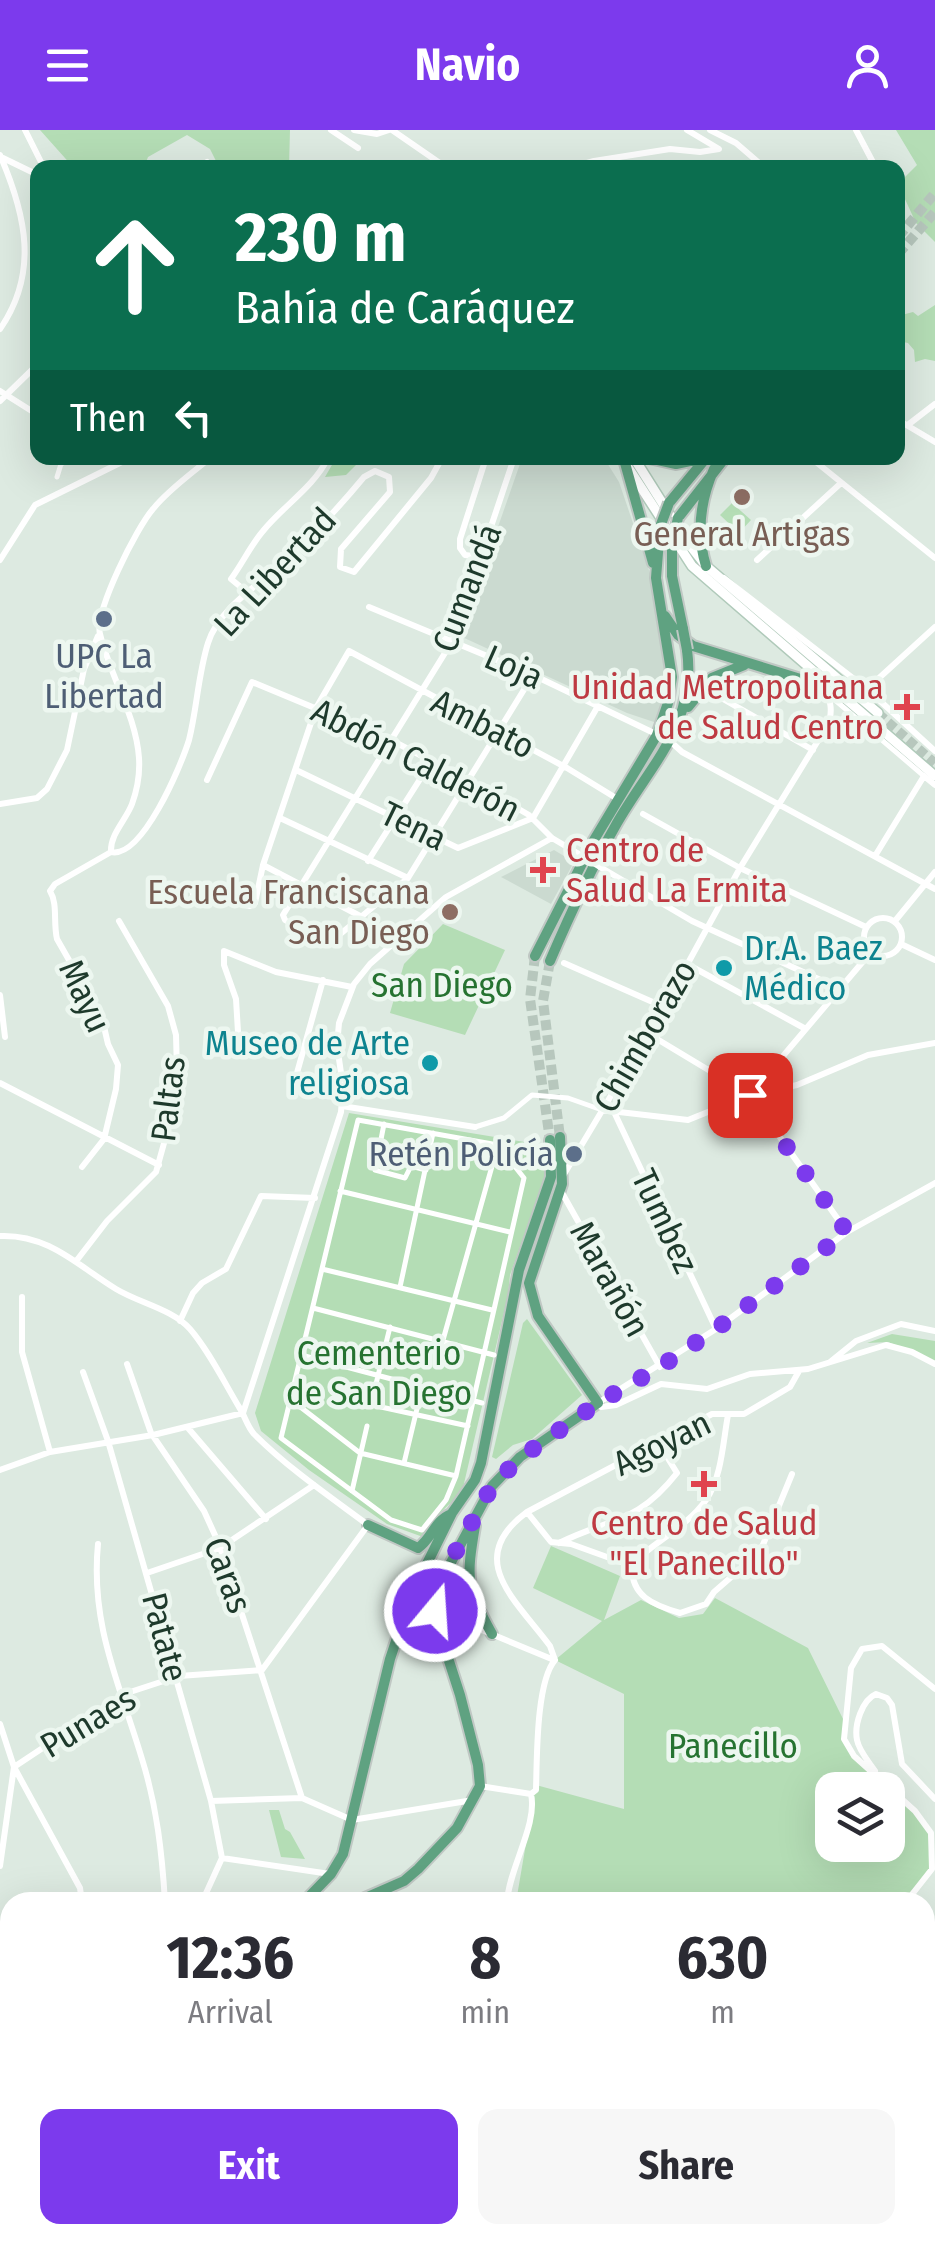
<!DOCTYPE html>
<html lang="en">
<head>
<meta charset="utf-8">
<style>
  body { margin:0; font-family:"Fira Sans Condensed",sans-serif; background:#f7f7f7; color:#2b2b33; height:100vh; display:flex; flex-direction:column; font-size:38px; white-space:nowrap }
  * { box-sizing:border-box; margin:0 }
  p { font-size:32px; color:#7c7c81 }
  .icon { flex:none; width:55px; height:55px; fill:none; stroke:currentColor; stroke-width:2; stroke-linecap:round; stroke-linejoin:round }
  .map { position:relative; flex:1; overflow:hidden }
  .panel { position:absolute; left:0px; top:1762px; width:935px; height:352px; display:flex; flex-direction:column; background:#fff; border-radius:30px 30px 0 0; box-shadow:0 10px 40px #0002 }
  .panel>* { flex:none }
  .guide { position:absolute; left:30px; top:30px; width:875px; height:305px; border-radius:20px; box-shadow:0 10px 40px #0002; background:#0b6e4f; color:#fff; overflow:hidden }
  .fabs { position:absolute; left:815px; top:1642px; display:grid; gap:20px }
  .fabs a { display:grid; place-items:center; width:90px; height:90px; border-radius:20px; background:#fff; box-shadow:0 10px 40px #0002; font-size:50px }
  .pin { position:absolute; display:grid; place-items:center; width:85px; height:85px; color:#fff; margin:-42px; border-radius:20px; box-shadow:0 5px 15px #0006 }
  .me { position:absolute; width:110px; margin:-55px; rotate:18deg; stroke-linejoin:round; filter:drop-shadow(0 0 8px #0008) }
  .turn { display:flex; align-items:center; gap:35px; height:210px; padding:0 40px; font-size:45px }
  .turn .icon { width:130px; height:130px; stroke-width:2.5 }
  .turn b { display:block; font-size:70px; line-height:85px }
  .then { display:flex; align-items:center; height:95px; padding:0 40px; background:#0003; gap:20px; font-size:38px }
  .eta { display:flex; justify-content:space-evenly; align-items:center; height:170px; text-align:center }
  .eta b { font-size:60px; font-weight:700; line-height:70px }
  .action { display:flex; gap:20px; margin-top:auto; padding:20px 40px }
  .action a { flex:1; height:115px; border-radius:20px; background:#7c3aed; color:#fff; font-size:40px; font-weight:700; line-height:115px; text-align:center }
  .action a+a { background:#f7f7f7; color:#2b2b33 }
  header { display:flex; justify-content:space-between; align-items:center; height:130px; padding:0 40px; background:#7c3aed; color:#fff; font-size:45px; font-weight:700 }
  .map>svg:first-child { display:block }
  .built { fill:#cbdad0 }
  .green { fill:#b4ddb5; fill-rule:evenodd }
  .lines { fill:none; stroke-linecap:round; stroke-linejoin:round }
  .secondary-tunnel { stroke:#b7c7bd; stroke-width:9; stroke-dasharray:9 4.5; stroke-linecap:butt }
  .primary-tunnel { stroke:#b7c7bd; stroke-width:10; stroke-dasharray:10 5; stroke-linecap:butt }
  .secondary-casing { stroke:#b0caba; stroke-width:12 }
  .primary-casing { stroke:#c0c8c4; stroke-width:14 }
  .pedestrian { stroke:#fff; stroke-width:5 }
  .minor { stroke:#fff; stroke-width:6 }
  .secondary { stroke:#fff; stroke-width:9 }
  .primary { stroke:#5fa281; stroke-width:10 }
  .primary-bridge-casing { stroke:#c0c8c4; stroke-width:14; stroke-linecap:butt }
  .minor-bridge { stroke:#fff; stroke-width:6 }
  .primary-bridge { stroke:#5fa281; stroke-width:10 }
  .route { stroke:#7c3aed; stroke-width:18; stroke-dasharray:0 32.4 }
  .education-dot { fill:#8d6e63; stroke:#edf7f0; stroke-width:4 }
  .service-dot { fill:#5c6f8a; stroke:#edf7f0; stroke-width:4 }
  .health-dot { fill:#e0444e; stroke:#edf7f0; stroke-width:4 }
  .culture-dot { fill:#0f9aa8; stroke:#edf7f0; stroke-width:4 }
  .labels { text-anchor:middle; dominant-baseline:central; stroke-width:9; stroke-linejoin:round; paint-order:stroke }
  .education-label { font-size:35px; fill:#785e54; stroke:#edf7f0 }
  .street-label { font-size:35px; fill:#1e3a2c; stroke:#edf7f0 }
  .service-label { font-size:35px; fill:#4e5e75; stroke:#edf7f0 }
  .health-label { font-size:35px; fill:#be3a42; stroke:#edf7f0; text-anchor:end }
  .culture-label { font-size:35px; fill:#0d838f; stroke:#edf7f0; text-anchor:start }
  .park-label { font-size:35px; fill:#267331; stroke:#edf7f0 }
</style>
</head>
<body>
<header><svg class="icon" aria-label="menu" viewBox="0 0 24 24"><path d="M4 6h16M4 12h16M4 18h16"/></svg>Navio<svg class="icon" aria-label="person" viewBox="0 0 24 24"><circle cx="12" cy="8" r="4"/><path d="M4 21q1-7 8-7t8 7"/></svg></header>
<div class="map">
<svg width="935" height="2113" viewBox="0 0 935 2113">
  <rect width="100%" height="100%" fill="#ddeae1"/>
  <path class="built" d="M522 328H604L619 352 651 446 666 544 664 567 657 593 627 583 460 506Z
    M554 720 574 732 551 774 501 747Z"/>
  <path class="green" d="M40 0H290L289 37H219L210 19 187 5 148 27 144 37H73Z
    M896 0H935V112L916 93 898 54 917 35Z
    M935 175V231L925 229 915 232 914 220 908 213 898 211V186L913 182 918 186Z
    M336 328H363L346 345 325 347Z
    M732 373 751 390 739 403 720 385Z
    M443 794 505 820 465 905 390 883 404 834Z
    M349 983 531 1013 537 1015 546 1044 510 1145 508 1165 462 1362 438 1385 423 1407 387 1394 309 1340 261 1301 255 1283Z
    M527 1189 582 1265 532 1309 513 1315 496 1329 492 1327 523 1193Z
    M892 1204 935 1211V1231L888 1212 867 1213Z
    M551 1416 620 1446 604 1490 641 1470 679 1488 703 1484 715 1468 808 1518 844 1591V1609L854 1626 927 1693 932 1739 906 1772H516L536 1655 624 1679V1564L555 1530 602 1491 533 1458ZM832 1660H888V1715H832Z
    M269 1680H279L285 1699 290 1702 305 1729 281 1727Z
    M935 1800V1922L928 1939 935 1935V2113H514L511 2105H925V1814Z"/>
  <g class="lines">
    <path class="secondary-tunnel" d="M878 583 935 633"/>
    <path class="primary-tunnel" d="M898 107 935 63
      M898 124 935 82
      M535 826 530 869 550 1010
      M550 831 543 871 560 1007"/>
    <g class="secondary-casing">
      <path id="secondary" d="M622 328 692 436 935 646
        M634 328 685 409 706 436 878 583"/>
    </g>
    <g class="primary-casing">
      <path id="primary" d="M649 328 676 334 704 328
        M625 333 653 433
        M669 373 706 328
        M678 388 725 328
        M672 414V446L683 499
        M706 436C696 403 700 371 714 339
        M665 486 678 505 693 516 833 559
        M688 577 712 548 744 535
        M535 826 594 710 657 605 668 573 672 547 656 448 660 397
        M550 831C570 784 592 737 617 693 651 634 697 593 687 520
        M368 1395 418 1418C432 1409 434 1391 451 1384
        M475 1396C466 1449 466 1457 492 1504
        M304 1772 331 1744 343 1724 390 1529 411 1466 452 1383 475 1350 481 1333 519 1140 551 1047 550 1010
        M356 1772 404 1751 418 1739 457 1698 480 1656 478 1635 460 1565 438 1497 435 1481 441 1451 492 1356 520 1327 598 1273 538 1186 529 1153 562 1054 560 1007
        M292 2105 293 2113
        M147 2113 150 2105"/>
    </g>
    <path class="pedestrian" d="M57 347 61 334 72 328
      M828 564 924 646
      M358 990 498 1015 524 1048 456 1346 446 1370 422 1400 391 1390 281 1308Z
      M384 994 375 1040 405 1048 411 1036 426 1040
      M475 997 504 988 532 965 568 968 602 980
      M340 1061 510 1102
      M322 1139 492 1180
      M400 1157 433 1003
      M313 1178 494 1225
      M443 1210 498 1015
      M301 1225 482 1273
      M374 1262 390 1197
      M290 1269 360 1323 456 1346
      M381 1277 468 1296
      M404 1333 422 1258
      M352 1361 367 1296"/>
    <path class="minor" d="M25 0 44 38
      M331 0 358 18
      M354 0 377 4 389 0
      M392 0 447 38
      M710 0 736 13 765 38
      M856 0 876 38
      M0 25C26 85 39 143 0 199
      M3 28 38 45
      M207 32 210 38
      M587 38V33L594 31 670 19 700 22 719 19 687 0
      M898 81 901 90 898 103
      M0 261 38 285
      M0 271 38 234
      M898 290 935 312
      M909 294 935 274
      M514 328 453 510 283 785 285 790 327 815 408 748 533 545
      M811 328 935 428
      M481 427 465 425 460 418V409L486 328
      M0 430 35 375 130 328
      M757 430 841 353
      M724 448 867 559 935 621
      M248 463 231 449C242 434 251 415 263 401 284 375 313 358 328 328
      M369 477 533 545 656 604
      M702 557 813 620
      M867 559 935 497
      M670 611 682 622 935 759
      M296 640 458 718 533 688
      M207 650 252 552 387 608 470 651 529 685 552 708 584 727
      M0 674 37 668 47 659 67 620 84 539 98 506
      M643 684 740 738 866 797
      M280 688 408 748
      M533 688 598 576
      M111 722C110 704 126 690 132 674 137 660 140 643 139 628 136 585 110 546 100 504 94 482 137 397 153 379 168 360 191 344 210 328
      M875 726 924 646 935 655
      M368 731 431 632
      M263 735 362 787
      M600 737 692 791 838 858
      M193 764 250 776 255 773 263 735 316 578 349 521 567 638 616 668
      M864 807a19 19 0 1 1 38 0a19 19 0 1 1-38 0Z
      M895 791 935 742
      M901 814 935 830
      M564 833 664 877
      M687 834 804 898
      M0 865 5 907
      M238 902 236 869 224 835V821L276 842 352 857
      M647 903 750 965 847 1102
      M295 950 323 850
      M0 953 159 1035
      M750 965 871 822
      M342 976 475 997
      M602 980 688 990 750 965 797 955 868 925 935 913
      M615 984 716 1199
      M82 1037 104 1009 116 959 118 935 108 914 102 888 57 809C53 792 58 774 50 761L55 754 111 722C142 729 181 636 189 610 197 578 198 545 208 513 219 478 260 454 286 430 313 405 340 376 364 347L375 341 389 347 390 362 341 419 340 437 354 442 431 348 442 328
      M563 1046 664 877 740 738 827 596C833 584 832 567 822 559
      M935 1053 847 1102 716 1199 598 1273 601 1277 616 1275 661 1254 707 1259 750 1244 808 1239 886 1215 912 1222 935 1234
      M561 1061 660 1237
      M0 1106C49 1104 78 1136 116 1159 139 1173 172 1179 190 1199 209 1221 224 1252 239 1277 245 1286 247 1296 254 1304 288 1338 329 1366 368 1395L262 1540 179 1546 124 1564 14 1637 0 1736
      M77 1130 107 1091 156 1042 171 988 177 941 176 905 168 876 119 791
      M22 1167V1222L50 1322
      M180 1191 193 1163 202 1153 226 1139 261 1066 315 1068
      M830 1232 856 1211 901 1194 935 1201
      M127 1234 151 1303 204 1381 219 1414 302 1668
      M83 1242 108 1311 211 1671 222 1728 202 1772
      M243 1283 341 982 343 957 337 915 339 893 354 854 370 834 446 767 552 708
      M728 1285C723 1311 722 1347 706 1370 687 1397 655 1411 632 1434 630 1466 653 1475 680 1483L706 1474 714 1462 760 1422 792 1344
      M188 1298 266 1389
      M0 1340 50 1322 153 1305 243 1283
      M527 1382 551 1412 571 1414 632 1436
      M559 1413C611 1387 636 1395 677 1343L664 1322 668 1306
      M98 1414C90 1495 120 1555 142 1629 157 1677 162 1723 165 1772
      M147 1443 220 1418 314 1355
      M436 1481 554 1530
      M555 1530 550 1516C516 1470 463 1429 527 1382L712 1284H744L790 1257 799 1241
      M0 1594 14 1637 80 1758 82 1772
      M875 1641C869 1632 859 1621 857 1610 854 1595 862 1570 876 1564L887 1568 892 1575 902 1634 935 1669
      M480 1656 531 1664 536 1660C537 1629 536 1552 555 1530
      M211 1671 302 1668 352 1690 473 1670
      M222 1728 330 1744
      M507 1772C509 1738 538 1694 531 1664
      M906 1772 932 1739 931 1703 915 1681 854 1626 844 1609 851 1538 862 1519 882 1516 935 1559
      M0 1846 10 1856
      M0 1913 10 1923
      M925 1986 935 1976
      M0 2038 10 2045
      M39 2105 41 2113
      M97 2105 108 2113
      M131 2105 133 2113
      M174 2105 175 2113
      M367 2105 376 2113
      M223 2113 228 2105
      M385 2113 386 2105"/>
    <use href="#secondary" class="secondary"/>
    <use href="#primary" class="primary"/>
    <g class="primary-bridge-casing">
      <path id="primary-bridge" d="M660 397 669 373
        M672 414 678 388
        M683 499 687 520"/>
    </g>
    <path class="minor-bridge" d="M584 727 600 737"/>
    <use href="#primary-bridge" class="primary-bridge"/>
  </g>
  <g class="lines">
    <path class="route" d="M435 1481 440 1450 492 1356 520 1328 598 1273 660 1237 716 1199 847 1102 750 965"/>
  </g>
  <g class="education-dot">
    <circle cx="742" cy="367" r="10"/>
    <circle cx="450" cy="782" r="10"/>
  </g>
  <g class="service-dot">
    <circle cx="104" cy="489" r="10"/>
    <circle cx="574" cy="1024" r="10"/>
  </g>
  <g class="health-dot">
    <path d="M902 562h10v10h10v10h-10v10h-10v-10h-10v-10h10z"/>
    <path d="M538 725h10v10h10v10h-10v10h-10v-10h-10v-10h10z"/>
    <path d="M699 1339h10v10h10v10h-10v10h-10v-10h-10v-10h10z"/>
  </g>
  <g class="culture-dot">
    <circle cx="724" cy="838" r="10"/>
    <circle cx="430" cy="933" r="10"/>
  </g>
  <g class="labels">
    <g class="education-label">
      <text x="742" y="404">General Artigas</text>
      <text x="430" y="762" text-anchor="end">Escuela Franciscana<tspan x="430" dy="40">San Diego</tspan></text>
    </g>
    <g class="street-label">
      <text transform="translate(275 442) rotate(-47)">La Libertad</text>
      <text transform="translate(467 458) rotate(-69)">Cumandá</text>
      <text transform="translate(514 537) rotate(24)">Loja</text>
      <text transform="translate(483 594) rotate(27)">Ambato</text>
      <text transform="translate(416 630) rotate(27)">Abdón Calderón</text>
      <text transform="translate(414 696) rotate(26)">Tena</text>
      <text transform="translate(85 866) rotate(65)">Mayu</text>
      <text transform="translate(645 906) rotate(-60)">Chimborazo</text>
      <text transform="translate(168 969) rotate(-83)">Paltas</text>
      <text transform="translate(665 1091) rotate(65)">Tumbez</text>
      <text transform="translate(610 1149) rotate(61)">Marañón</text>
      <text transform="translate(662 1313) rotate(-26)">Agoyan</text>
      <text transform="translate(228 1445) rotate(70)">Caras</text>
      <text transform="translate(165 1507) rotate(75)">Patate</text>
      <text transform="translate(88 1592) rotate(-31)">Punaes</text>
    </g>
    <g class="service-label">
      <text x="104" y="526">UPC La<tspan x="104" dy="40">Libertad</tspan></text>
      <text x="554" y="1024" text-anchor="end">Retén Policía</text>
    </g>
    <g class="health-label">
      <text x="884" y="557">Unidad Metropolitana<tspan x="884" dy="40">de Salud Centro</tspan></text>
      <text x="566" y="720" text-anchor="start">Centro de<tspan x="566" dy="40">Salud La Ermita</tspan></text>
      <text x="704" y="1393" text-anchor="middle">Centro de Salud<tspan x="704" dy="40">"El Panecillo"</tspan></text>
    </g>
    <g class="culture-label">
      <text x="744" y="818">Dr.A. Baez<tspan x="744" dy="40">Médico</tspan></text>
      <text x="410" y="913" text-anchor="end">Museo de Arte<tspan x="410" dy="40">religiosa</tspan></text>
    </g>
    <g class="park-label">
      <text x="442" y="855">San Diego</text>
      <text x="379" y="1223">Cementerio<tspan x="379" dy="40">de San Diego</tspan></text>
      <text x="733" y="1616">Panecillo</text>
    </g>
  </g>
</svg>
<div class="fabs">
<a><svg class="icon" aria-label="layers" viewBox="0 0 24 24"><path d="M12 4l9 5-9 5-9-5zM3 14l9 5 9-5"/></svg></a>
</div>
<div class="pin" style="left:750px;top:965px;background:#d93025"><svg class="icon" aria-label="arrive" viewBox="0 0 24 24"><path d="M6 21V4h12l-3 4 3 4H6"/></svg></div>
<svg class="me" style="left:435px;top:1481px" viewBox="-20 -20 40 40"><circle r="17" fill="#7c3aed" stroke="#fff" stroke-width="3"/><path d="M0-11L8 9 0 5-8 9z" fill="#fff"/></svg>
<div class="guide">
<div class="turn"><svg class="icon" aria-label="ahead" viewBox="0 0 24 24"><path d="M12 20V5M6 11l6-6 6 6"/></svg><div><b>230 m</b>Bahía de Caráquez</div></div>
<div class="then">Then<svg class="icon" aria-label="left" viewBox="0 0 24 24"><path d="M17 20v-9H6M10 6l-5 5 5 5"/></svg></div>
</div>
<section class="panel">
<div class="eta">
<div><b>12:36</b><p>Arrival</p></div>
<div><b>8</b><p>min</p></div>
<div><b>630</b><p>m</p></div>
</div>
<div class="action"><a>Exit</a><a>Share</a></div>
</section>
</div>
</body>
</html>
